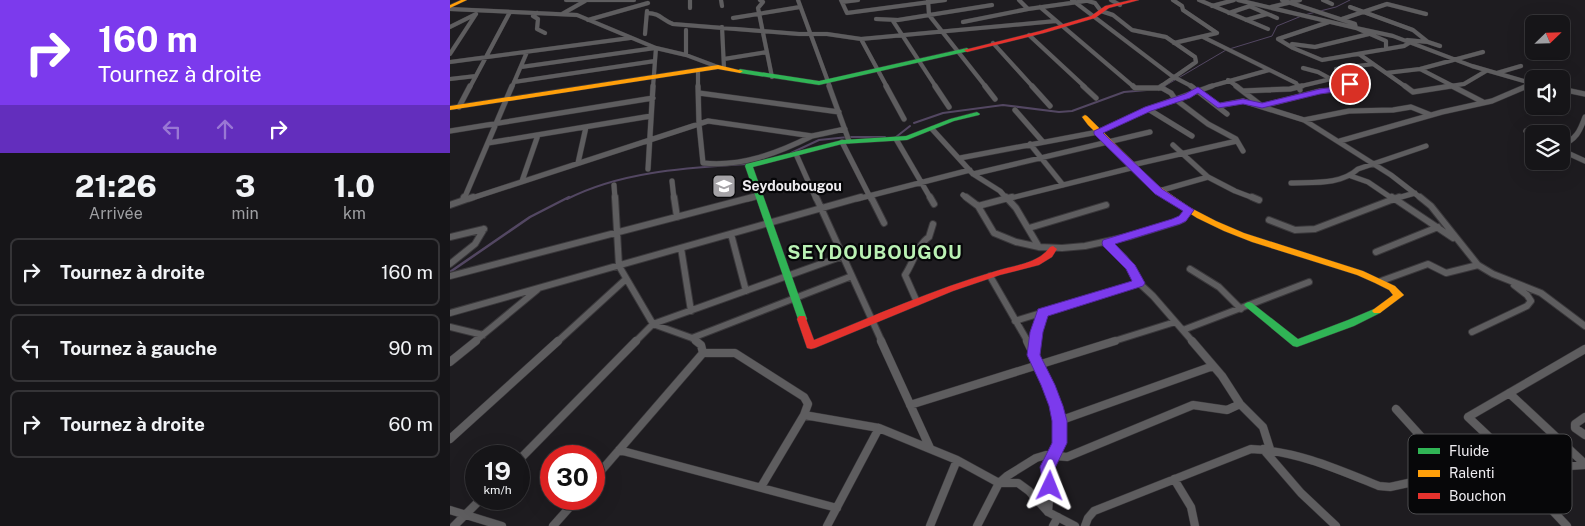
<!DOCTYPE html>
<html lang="fr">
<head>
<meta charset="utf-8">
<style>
  body { margin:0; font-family:"Public Sans",sans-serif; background:#1f1e21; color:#f1f3f6; height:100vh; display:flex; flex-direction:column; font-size:19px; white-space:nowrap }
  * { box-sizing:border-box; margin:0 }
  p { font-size:16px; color:#9e9fa2 }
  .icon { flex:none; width:28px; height:28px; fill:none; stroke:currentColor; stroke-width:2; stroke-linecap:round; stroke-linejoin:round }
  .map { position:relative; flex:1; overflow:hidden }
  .panel { display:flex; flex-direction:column; background:#161518; width:450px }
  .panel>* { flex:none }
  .banner { background:#7c3aed; color:#fff; overflow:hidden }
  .needle { width:32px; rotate:67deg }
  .fabs { position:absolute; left:1075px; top:15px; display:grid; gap:10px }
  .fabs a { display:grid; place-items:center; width:45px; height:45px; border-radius:8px; background:#161518; box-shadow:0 5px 20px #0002,0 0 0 1px #353437; font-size:25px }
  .speed { position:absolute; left:15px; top:445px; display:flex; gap:10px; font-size:25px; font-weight:700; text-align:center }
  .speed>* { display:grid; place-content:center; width:65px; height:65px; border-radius:50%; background:#161518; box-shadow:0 5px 20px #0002,0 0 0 1px #353437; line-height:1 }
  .speed small { font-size:12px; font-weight:400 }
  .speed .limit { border:8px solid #d22; background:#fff; color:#111 }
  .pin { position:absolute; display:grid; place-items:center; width:42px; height:42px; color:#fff; margin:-21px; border:2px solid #fff; border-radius:50%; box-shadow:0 1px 5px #0007 }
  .me { position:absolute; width:55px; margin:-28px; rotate:2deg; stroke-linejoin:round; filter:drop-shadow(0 0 4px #0008) }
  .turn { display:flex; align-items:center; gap:18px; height:105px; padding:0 15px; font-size:22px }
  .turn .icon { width:65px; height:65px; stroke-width:2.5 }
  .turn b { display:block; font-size:35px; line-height:42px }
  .lanes { display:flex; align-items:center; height:48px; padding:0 15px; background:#0003; justify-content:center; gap:25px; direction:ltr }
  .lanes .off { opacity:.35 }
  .eta { display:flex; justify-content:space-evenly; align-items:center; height:85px; text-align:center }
  .eta b { font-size:30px; font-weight:800; line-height:35px }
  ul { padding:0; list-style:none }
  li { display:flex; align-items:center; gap:15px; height:68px; margin:0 10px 8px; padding:0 5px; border:2px solid #353437; border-radius:8px }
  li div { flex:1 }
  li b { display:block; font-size:19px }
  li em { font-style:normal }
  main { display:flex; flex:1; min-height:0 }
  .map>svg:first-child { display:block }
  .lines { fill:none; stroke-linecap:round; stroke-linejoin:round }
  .stream-far2 { stroke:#534762; stroke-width:1 }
  .stream-far1 { stroke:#534762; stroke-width:2 }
  .stream { stroke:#534762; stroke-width:2.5 }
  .street-far3-casing { stroke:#3a383b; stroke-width:4.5 }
  .street-far2-casing { stroke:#3a383b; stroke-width:6 }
  .street-far1-casing { stroke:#3a383b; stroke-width:8 }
  .street-casing { stroke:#3a383b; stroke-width:9 }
  .fast-casing { stroke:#3a383b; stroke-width:1 }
  .slow-casing { stroke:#3a383b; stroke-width:1 }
  .jam-casing { stroke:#3a383b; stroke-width:1 }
  .street-far3 { stroke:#5e5d5f; stroke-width:4 }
  .street-far2 { stroke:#5e5d5f; stroke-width:5 }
  .street-far1 { stroke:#5e5d5f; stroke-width:6 }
  .street { stroke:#5e5d5f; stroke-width:8 }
  .fast { fill:#30b455; fill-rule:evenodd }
  .slow { fill:#ff9f0a; fill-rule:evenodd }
  .jam { fill:#e5322d; fill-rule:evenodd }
  .route { fill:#7c3aed; stroke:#51269a }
  .labels { text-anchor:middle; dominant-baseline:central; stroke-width:4.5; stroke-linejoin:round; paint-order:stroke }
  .poi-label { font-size:14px; font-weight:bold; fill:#eeecf0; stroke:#070709; text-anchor:start }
  .district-label { font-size:19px; font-weight:bold; letter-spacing:1px; fill:#baf1b4; stroke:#070709 }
  .key { fill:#070709; stroke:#4c4c4e; stroke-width:1 }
  .key-label { font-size:14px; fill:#eeecf0 }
</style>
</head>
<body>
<main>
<section class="panel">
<div class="banner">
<div class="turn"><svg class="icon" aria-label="right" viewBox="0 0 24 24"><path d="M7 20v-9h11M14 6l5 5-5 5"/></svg><div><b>160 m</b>Tournez à droite</div></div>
<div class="lanes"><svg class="icon off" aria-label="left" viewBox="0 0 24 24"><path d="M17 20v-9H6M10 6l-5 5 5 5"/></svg><svg class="icon off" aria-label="ahead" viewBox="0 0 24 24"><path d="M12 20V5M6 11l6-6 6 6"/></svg><svg class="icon" aria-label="right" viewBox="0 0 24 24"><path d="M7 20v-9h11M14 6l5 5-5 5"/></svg></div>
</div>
<div class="eta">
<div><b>21:26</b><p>Arrivée</p></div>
<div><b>3</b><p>min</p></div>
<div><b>1.0</b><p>km</p></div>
</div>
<ul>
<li><svg class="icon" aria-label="right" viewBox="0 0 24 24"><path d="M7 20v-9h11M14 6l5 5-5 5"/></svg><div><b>Tournez à droite</b></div><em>160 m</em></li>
<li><svg class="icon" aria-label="left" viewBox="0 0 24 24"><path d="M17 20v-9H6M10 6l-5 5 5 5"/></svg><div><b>Tournez à gauche</b></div><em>90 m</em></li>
<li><svg class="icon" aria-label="right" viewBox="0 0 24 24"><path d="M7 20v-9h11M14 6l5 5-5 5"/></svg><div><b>Tournez à droite</b></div><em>60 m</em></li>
</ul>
</section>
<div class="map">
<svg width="1135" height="526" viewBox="0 0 1135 526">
  <rect width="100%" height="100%" fill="#1e1c20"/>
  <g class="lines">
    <path class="stream-far2" d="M713 87 776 50 822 36 827 26 854 15 886 7 900 0"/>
    <path class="stream-far1" d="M712 88 715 86
      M464 123 493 113 553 105 609 112 622 111 674 92 697 90
      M446 137 460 126
      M341 153 369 140 398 137H435
      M117 199C172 171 236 168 297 164"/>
    <path class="stream" d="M0 272 80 217 119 197"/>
    <g class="street-far3-casing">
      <path id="street-far3" d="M116 0H184
        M240 0V8
        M271 0 272 6
        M310 0 313 2 308 8 322 77
        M348 0 380 87
        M391 0 397 13 495 0
        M478 0 479 15 536 87
        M569 0 578 9
        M622 0 722 76 743 87
        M635 0 645 3 651 11 663 15 682 30 716 37 745 57 746 62 710 87
        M661 0 670 5
        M723 0 732 6 733 10 767 33
        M749 0 818 29
        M788 0 906 28 936 41V49
        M832 0 905 24 906 28 943 36 1022 66 1084 84
        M873 0 882 4
        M392 2 408 0
        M762 6 784 0
        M799 6 827 18
        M590 7 684 87
        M821 7 850 0
        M900 7 963 30 978 42
        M0 9 127 15 206 48 236 55 268 67
        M87 13 83 16 88 19 87 29 95 33
        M197 13C210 13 212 20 223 24L349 34H377L411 39 606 21
        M779 13 803 5
        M112 14 135 1
        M283 18 350 7
        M426 19 448 20 542 5
        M892 19 937 4 976 14
        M138 20 198 3
        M796 20 817 14
        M443 21 486 87
        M513 22 578 9 635 1
        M879 22 828 39 843 48 872 60 954 46 959 43
        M0 27 26 14
        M272 27 274 68
        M236 30V55
        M195 34 197 11
        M579 35 635 87
        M753 37 846 83 848 87
        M411 39 437 87
        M957 40 978 42 990 46
        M543 43 583 87
        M724 43 767 33
        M842 44 865 47 919 34
        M0 54 26 14
        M909 54 956 87
        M274 59 317 52
        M0 62 180 38
        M71 67 205 48
        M886 69 923 64
        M970 69 1005 87
        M248 70V87
        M936 73 970 69 1033 52
        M1047 73 1071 66
        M0 79 26 76
        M778 80 788 87
        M64 82 205 61
        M20 87 60 12
        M62 87 77 52
        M203 87 206 48
        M758 87 819 70
        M847 87 881 79 868 72 853 68
        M893 87 900 84H911
        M993 87 1014 84 1036 71
        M1074 87 1082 84"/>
    </g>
    <g class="street-far2-casing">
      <path id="street-far2" d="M248 86 249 124 253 163C292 167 328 153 362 136
        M379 86 399 141
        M436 86 454 119
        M485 86 499 107
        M535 86 545 99
        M582 86 600 106
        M633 86 646 98
        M683 86 685 88H712L721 93 725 99 758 124 786 139 793 151
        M741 86 777 114
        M786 86 812 106 870 91 888 90 896 86
        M848 86 850 90
        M955 86 963 92 1001 86
        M1002 86 1033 102
        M709 88 712 86
        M1111 89 1135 94
        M793 91 840 89 852 86
        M249 93 389 112
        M768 106 793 101 854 120 941 175 972 199
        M9 107 20 86
        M698 109 742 136
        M565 110 593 142
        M854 120 899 111 943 110 961 107 981 115
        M482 129 523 174 550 191 557 199
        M0 131 203 98
        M1076 131 1084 135
        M446 139 481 199
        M890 141 992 112 1042 101 1077 86
        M392 142 421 199
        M38 143 201 116
        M580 144 613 185
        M723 145 758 177 785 191 806 199
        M1111 145C1126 140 1130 131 1135 117
        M1111 150 1135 161
        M346 154 366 199
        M1077 156 1084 154
        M510 158 648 132 698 109 762 86
        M128 163 136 127
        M682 165 787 141
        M198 169 203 86
        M523 174 700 132
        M901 176 918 182 943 199
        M72 181 88 135
        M222 181 224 199
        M841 183C863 182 891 185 908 169L976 146
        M164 185 165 199
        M709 191 758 177
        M513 195 518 199
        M14 199 62 86
        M19 199 258 121 362 136 395 129
        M298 199 309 196
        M407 199 520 170
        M557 199 685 167
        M944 199 965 193"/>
    </g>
    <g class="street-far1-casing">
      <path id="street-far1" d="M165 197 169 266 203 324 242 338 247 342
        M224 197 227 217
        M366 197 432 342
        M421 197 434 223
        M480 197 484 204
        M516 197 528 206 544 233 566 242 589 247 612 248 635 246 681 236 726 222 733 219 738 211
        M556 197 566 208 589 247
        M802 197 809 200
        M942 197 1003 238
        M970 197 981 206 1028 265 1043 274 1091 293 1135 326
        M13 200 14 197
        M0 205 23 197
        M528 206 562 197
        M819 220 845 230 865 229 949 197
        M579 228 656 205
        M281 234 296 291
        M0 237 34 229
        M657 243 674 258 689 283 703 296 743 342
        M231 248 241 311
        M926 252 988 227
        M0 264 25 244 34 229
        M740 269 769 287 791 309
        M0 276 303 197
        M540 276 578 342
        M931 281 978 264 996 273 1028 265
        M467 302 455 275C463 263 468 244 479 237L483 224
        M0 313 411 197
        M565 321 689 283
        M0 327 33 335
        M733 330 859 282
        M1022 332 1077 306 1081 301 1077 295 1064 285
        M242 338 402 276
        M24 342 87 290
        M107 342 176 279
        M185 342 203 324 393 256
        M585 342 586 331 592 313
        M661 342 725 322"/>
    </g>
    <g class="street-casing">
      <path id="street" d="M246 341 251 345 253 353
        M431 341 480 448
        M577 341 596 380 604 403 609 424 608 446 598 467 600 486 598 512
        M742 341 772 376 790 404 813 427 820 449
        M584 355 585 341
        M0 362 26 341
        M1059 393 1135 464
        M460 405 665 341
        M946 409 1004 473
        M354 415 429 428 507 460 549 483H568L579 491 598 512 625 526
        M1135 417 1125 424V428L1135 435
        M609 421 763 366
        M0 439 108 341
        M813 449 851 493 886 526
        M169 450 387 508
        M69 460 186 341
        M1073 469 1018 417 1135 349
        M1064 470 1117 526
        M144 479 253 353H285L354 397 358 404 354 415 311 487
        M724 479 741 507 745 526
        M0 510 52 526
        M4 526 31 499
        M103 526 127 499
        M377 526 429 428
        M480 526 507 460
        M527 526 549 483 557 476 586 458 596 455 617 457 743 405 777 410 790 404
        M603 526 608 517
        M635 526 638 518 644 511 801 449C847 451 887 469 929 486L940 487 1004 473 1135 465"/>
    </g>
    <g class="fast-casing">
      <path id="fast" d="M517 48 520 50 519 51 369 85 290 73 287 71 290 69 369 81Z
        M527 112 530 114 529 115 504 121 457 140 392 144 303 167 357 319 355 322H349L295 166 296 164 392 140 456 136 500 119Z
        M799 302 802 303 848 339 898 320 924 309H930L932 311 930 313 904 326 847 347 843 346 796 307 794 305 796 303Z"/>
    </g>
    <g class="slow-casing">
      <path id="slow" d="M11 0H17L0 8V5Z
        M268 65 293 71 290 73 268 69 0 110V106Z
        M635 115 637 116 706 184 739 207 766 221 794 233 913 271 945 286 954 295 930 313H924L922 311 924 309 943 295 939 290 925 283 907 275 802 242 774 231 747 218 705 191 638 125 632 117Z"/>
    </g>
    <g class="jam-casing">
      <path id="jam" d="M681 0H689L659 8 645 18 594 33 517 52 514 50 590 31 641 16 655 6Z
        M603 246 607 249 602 257 589 265 550 275 503 291 365 348 361 349 357 348 356 345 347 319 349 316H355L364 340C424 316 484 289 546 271 564 265 588 264 600 247Z"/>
    </g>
    <use href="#street-far3" class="street-far3"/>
    <use href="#street-far2" class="street-far2"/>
    <use href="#street-far1" class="street-far1"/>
    <use href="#street" class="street"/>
    <use href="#fast" class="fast"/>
    <use href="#slow" class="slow"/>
    <use href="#jam" class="jam"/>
  </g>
  <path class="route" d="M900 82 904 84 897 90 870 94 812 108 793 104 768 108 748 93 740 98 701 111 653 133 712 189 744 210 736 221 730 224 665 244 685 265 695 283 693 286 598 316 593 332 590 355 605 385 613 406 617 421V443L605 468 608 486 606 491 600 493 594 491 590 467 602 443V421L599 406 591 385 577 355 580 332 588 309 682 281 676 269 653 246 652 243 653 240 722 219 729 216 733 211 705 194 644 134V131L695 107 735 94 748 87 770 103 793 99 812 103 870 89 892 86Z"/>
  <defs>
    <g id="school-square" transform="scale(1.25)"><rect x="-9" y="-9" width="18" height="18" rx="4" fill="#a5a3a7" stroke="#070709"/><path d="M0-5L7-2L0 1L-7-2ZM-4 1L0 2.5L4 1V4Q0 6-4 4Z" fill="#fff"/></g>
  </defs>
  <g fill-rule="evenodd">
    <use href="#school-square" x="274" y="186"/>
  </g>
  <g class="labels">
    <g class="poi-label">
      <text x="292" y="186">Seydoubougou</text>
    </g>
    <g class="district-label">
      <text x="425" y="252">SEYDOUBOUGOU</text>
    </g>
  </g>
  <rect x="958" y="434" width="164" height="80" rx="8" class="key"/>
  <rect x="968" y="448" width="22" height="6" fill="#30b455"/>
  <rect x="968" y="470" width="22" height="7" fill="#ff9f0a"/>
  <rect x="968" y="493" width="22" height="6" fill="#e5322d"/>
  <g class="key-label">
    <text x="999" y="456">Fluide</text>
    <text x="999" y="478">Ralenti</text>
    <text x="999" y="501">Bouchon</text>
  </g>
</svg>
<div class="fabs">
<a><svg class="needle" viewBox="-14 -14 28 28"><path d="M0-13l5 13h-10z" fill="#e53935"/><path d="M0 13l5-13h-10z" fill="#9e9fa2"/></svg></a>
<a><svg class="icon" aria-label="sound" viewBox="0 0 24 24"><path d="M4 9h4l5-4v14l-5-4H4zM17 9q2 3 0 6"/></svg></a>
<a><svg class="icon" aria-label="layers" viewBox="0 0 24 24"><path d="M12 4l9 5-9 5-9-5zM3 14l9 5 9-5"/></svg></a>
</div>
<div class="speed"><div>19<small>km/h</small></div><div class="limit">30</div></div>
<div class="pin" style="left:900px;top:84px;background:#d93025"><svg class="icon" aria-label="arrive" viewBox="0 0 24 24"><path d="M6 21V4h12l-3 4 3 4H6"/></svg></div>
<svg class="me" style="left:600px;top:486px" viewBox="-20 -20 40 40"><path d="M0-17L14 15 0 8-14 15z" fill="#7c3aed" stroke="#fff" stroke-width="4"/></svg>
</div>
</main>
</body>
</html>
